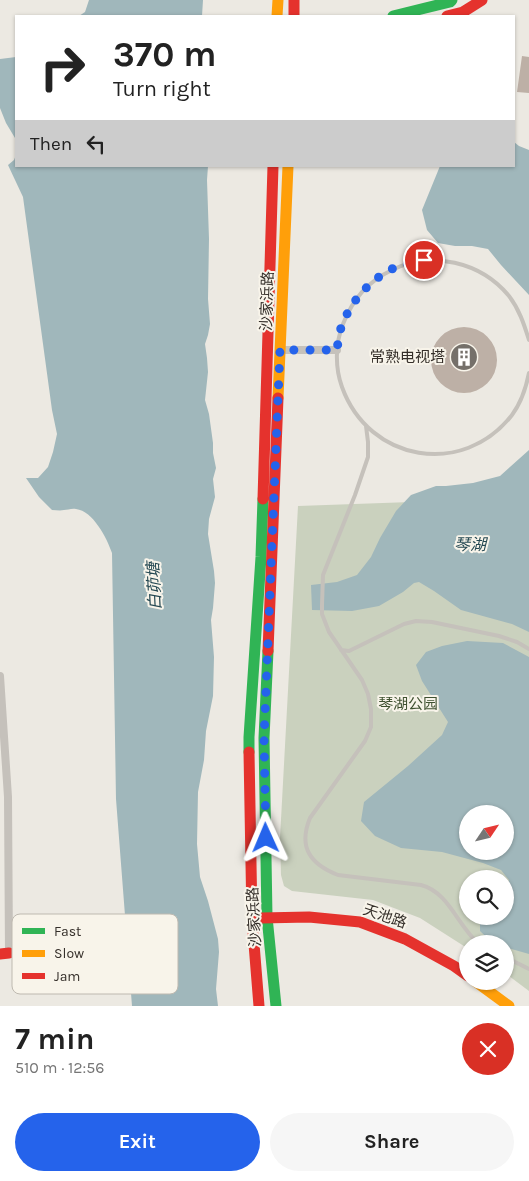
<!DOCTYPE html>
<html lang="en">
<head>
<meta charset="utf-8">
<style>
  body { margin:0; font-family:Karla,"Noto Sans SC",sans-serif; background:#f6f6f6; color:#222; height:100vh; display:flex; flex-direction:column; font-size:19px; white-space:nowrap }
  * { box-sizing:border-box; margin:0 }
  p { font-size:16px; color:#767676 }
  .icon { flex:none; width:28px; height:28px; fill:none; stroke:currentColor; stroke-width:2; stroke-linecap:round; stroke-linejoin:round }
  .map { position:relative; height:1006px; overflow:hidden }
  .panel { display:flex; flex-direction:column; background:#fff; flex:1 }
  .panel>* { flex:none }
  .top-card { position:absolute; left:15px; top:15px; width:500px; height:152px; border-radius:0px; box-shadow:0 1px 4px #0004; background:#fff; color:#222; overflow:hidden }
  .needle { width:32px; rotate:55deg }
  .fabs { position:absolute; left:459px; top:805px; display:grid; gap:10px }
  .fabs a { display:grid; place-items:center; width:55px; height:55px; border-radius:50%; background:#fff; box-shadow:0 1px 4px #0004; font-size:25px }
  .pin { position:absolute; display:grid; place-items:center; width:42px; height:42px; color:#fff; margin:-21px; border:2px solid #fff; border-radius:50%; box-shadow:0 1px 5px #0007 }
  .me { position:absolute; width:55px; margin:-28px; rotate:359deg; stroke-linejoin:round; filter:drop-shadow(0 0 4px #0008) }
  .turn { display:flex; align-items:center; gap:18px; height:105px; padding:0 15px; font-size:22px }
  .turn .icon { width:65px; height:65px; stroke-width:2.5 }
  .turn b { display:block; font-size:35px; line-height:42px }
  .then { display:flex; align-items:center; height:48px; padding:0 15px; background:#0003; gap:10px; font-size:19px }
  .round { display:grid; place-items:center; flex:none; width:52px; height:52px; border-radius:26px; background:#f6f6f6 }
  .headline { display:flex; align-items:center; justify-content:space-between; height:85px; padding:0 15px }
  h1 { font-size:30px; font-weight:700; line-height:38px }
  .button { display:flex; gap:10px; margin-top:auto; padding:10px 15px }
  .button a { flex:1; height:58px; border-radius:30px; background:#2563eb; color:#fff; font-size:20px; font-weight:700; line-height:58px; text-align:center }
  .button a+a { background:#f6f6f6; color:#222 }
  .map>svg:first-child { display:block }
  .green { fill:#cad1be; fill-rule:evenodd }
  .water { fill:#a0b7bb; fill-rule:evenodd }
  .building { fill:#bdb0a6 }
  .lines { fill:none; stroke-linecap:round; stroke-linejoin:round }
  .lane { stroke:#c5c1bb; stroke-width:4 }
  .street { stroke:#c5c1bb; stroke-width:8 }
  .fast { stroke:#30b455; stroke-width:11 }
  .slow { stroke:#ff9f0a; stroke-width:11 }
  .jam { stroke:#e5322d; stroke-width:11 }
  .route { stroke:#2563eb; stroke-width:9; stroke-dasharray:0 16.2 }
  .labels { text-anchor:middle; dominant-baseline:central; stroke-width:4; stroke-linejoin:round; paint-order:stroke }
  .street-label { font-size:15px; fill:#352f2a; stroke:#f8f4ea }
  .poi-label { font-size:15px; fill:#352f2a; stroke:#f8f4ea; text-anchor:end }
  .park-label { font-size:15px; fill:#3f5130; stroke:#f8f4ea }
  .water-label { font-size:16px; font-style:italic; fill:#244852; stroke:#f8f4ea }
  .key { fill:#f8f4ea; stroke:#beb9b0; stroke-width:1 }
  .key-label { font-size:14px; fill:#352f2a }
</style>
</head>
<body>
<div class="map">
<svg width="529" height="1006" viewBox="0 0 529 1006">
  <rect width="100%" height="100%" fill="#ece9e2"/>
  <path class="green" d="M411 502 529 590V991L505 973V944H468L467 948 420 918 373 900 292 891 284 886 281 875 280 838 298 506ZM468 814H505V851H468ZM468 879H505V916H468Z"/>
  <path class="water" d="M89 0H203L202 16H79L85 12Z
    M16 57V142L15 138 6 123 0 108V59Z
    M514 142 519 146 529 150V295L501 265 488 249 472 246H455L438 243 427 230 422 210 440 166H514Z
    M16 155V166H208L207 180 209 239 208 299 210 324 208 335 205 344 207 358 208 372 205 400 209 414 213 443V453L216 468 213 479 215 497 209 519 208 534 214 571 215 583 213 608 211 620 214 657 213 696 206 731 204 760 198 792 197 844 200 877 208 901 218 939 219 952 216 989 218 1006H132L116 799 112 553C107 538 93 511 76 509 72 508 67 510 64 510 60 511 56 510 52 510L39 497 26 478H38L48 467 53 452 57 434 52 410 23 197 8 165 14 160Z
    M529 450V632L512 624 461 610 434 591 419 582 414 583 403 592 379 606 352 611 312 610 311 585 337 582 357 575 371 557 380 538 396 511 411 495 436 486H446L473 483 500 476Z
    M467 641 503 643 529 657V954L505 947V944C494 944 487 938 480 931V924L488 916H505V896L509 880 501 870 483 863 442 852 401 848 375 836 361 821 364 802 408 766 442 735 448 722 422 681 416 665 426 652 442 646ZM468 814H505V851H468Z"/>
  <path class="building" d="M522 56 529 57V93L517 92Z
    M431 360a33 33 0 1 1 66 0a33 33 0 1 1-66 0Z"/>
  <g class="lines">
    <path class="lane" d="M529 340C524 324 519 309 509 296 481 262 431 250 392 270 367 282 353 299 343 324 335 344 335 368 342 387 369 462 463 478 512 415 521 403 526 388 529 373
      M366 426 368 442V457L355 495 323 575 322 605V614L329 632 362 680 368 694 371 709V727L365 741 310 818C298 847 310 864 338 875L421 885C449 892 458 927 479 944
      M341 650 349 651 404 624 416 621 432 622 499 636 517 642 529 649
      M505 957 529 969"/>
    <path class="street" d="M280 350H337
      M0 676 8 797 9 953"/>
    <path class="fast" d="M393 16 450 2 452 0
      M268 651 264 738 267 917 276 1006
      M249 752V737L261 557 263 499"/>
    <path class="slow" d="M277 16 278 0
      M278 398 288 166
      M475 981 509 1006"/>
    <path class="jam" d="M294 0V16
      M447 16 463 12 482 0
      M263 499 273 166
      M268 651 278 398
      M249 752 252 919 259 1006
      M261 918 309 917 360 922 405 939 454 966 468 976
      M0 954 9 953"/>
  </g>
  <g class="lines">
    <path class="route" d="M266 838 264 738 280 350H337C338 344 338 337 340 331 349 302 372 276 401 265 408 263 417 262 424 260"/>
  </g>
  <defs>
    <g id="building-disc" transform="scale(1.4375)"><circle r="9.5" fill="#75706a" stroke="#f8f4ea"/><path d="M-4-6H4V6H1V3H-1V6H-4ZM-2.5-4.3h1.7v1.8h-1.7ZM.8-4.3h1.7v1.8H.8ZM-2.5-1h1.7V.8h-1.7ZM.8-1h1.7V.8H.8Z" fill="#fff"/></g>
  </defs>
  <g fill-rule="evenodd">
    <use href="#building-disc" x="464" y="357"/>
  </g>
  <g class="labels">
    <g class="street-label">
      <text transform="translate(267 301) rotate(-88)">沙家浜路</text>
      <text transform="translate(385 916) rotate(19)">天池路</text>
      <text transform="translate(254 917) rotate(-93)">沙家浜路</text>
    </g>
    <g class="poi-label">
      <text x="445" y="357">常熟电视塔</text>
    </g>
    <g class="park-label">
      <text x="408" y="704">琴湖公园</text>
    </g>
    <g class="water-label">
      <text x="470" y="544">琴湖</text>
      <text transform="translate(154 586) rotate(-93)">白茆塘</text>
    </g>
  </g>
  <rect x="12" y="914" width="166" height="80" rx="8" class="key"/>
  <rect x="22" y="928" width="23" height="6" fill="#30b455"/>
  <rect x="22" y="950" width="23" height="7" fill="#ff9f0a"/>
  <rect x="22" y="973" width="23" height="6" fill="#e5322d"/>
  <g class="key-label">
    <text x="54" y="936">Fast</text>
    <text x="54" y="958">Slow</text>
    <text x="54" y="981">Jam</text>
  </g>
</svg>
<div class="fabs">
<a><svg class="needle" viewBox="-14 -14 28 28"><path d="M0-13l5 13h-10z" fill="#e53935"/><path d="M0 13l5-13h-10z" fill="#767676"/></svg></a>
<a><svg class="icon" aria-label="search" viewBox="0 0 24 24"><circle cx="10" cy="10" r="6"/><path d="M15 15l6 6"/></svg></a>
<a><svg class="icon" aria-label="layers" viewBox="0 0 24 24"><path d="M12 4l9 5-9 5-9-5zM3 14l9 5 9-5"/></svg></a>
</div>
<div class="pin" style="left:424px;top:260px;background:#d93025"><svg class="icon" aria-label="arrive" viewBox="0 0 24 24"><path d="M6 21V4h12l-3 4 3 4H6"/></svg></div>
<svg class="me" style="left:266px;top:838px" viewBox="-20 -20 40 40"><path d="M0-17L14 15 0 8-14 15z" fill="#2563eb" stroke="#fff" stroke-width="4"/></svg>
<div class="top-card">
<div class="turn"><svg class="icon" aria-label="right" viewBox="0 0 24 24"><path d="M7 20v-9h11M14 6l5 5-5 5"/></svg><div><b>370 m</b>Turn right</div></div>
<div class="then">Then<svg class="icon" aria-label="left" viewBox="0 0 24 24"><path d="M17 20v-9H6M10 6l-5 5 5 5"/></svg></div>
</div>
</div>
<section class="panel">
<div class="headline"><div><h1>7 min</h1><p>510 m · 12:56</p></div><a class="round" style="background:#d93025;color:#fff"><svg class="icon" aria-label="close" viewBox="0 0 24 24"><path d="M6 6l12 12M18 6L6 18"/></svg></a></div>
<div class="button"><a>Exit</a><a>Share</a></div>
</section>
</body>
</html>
